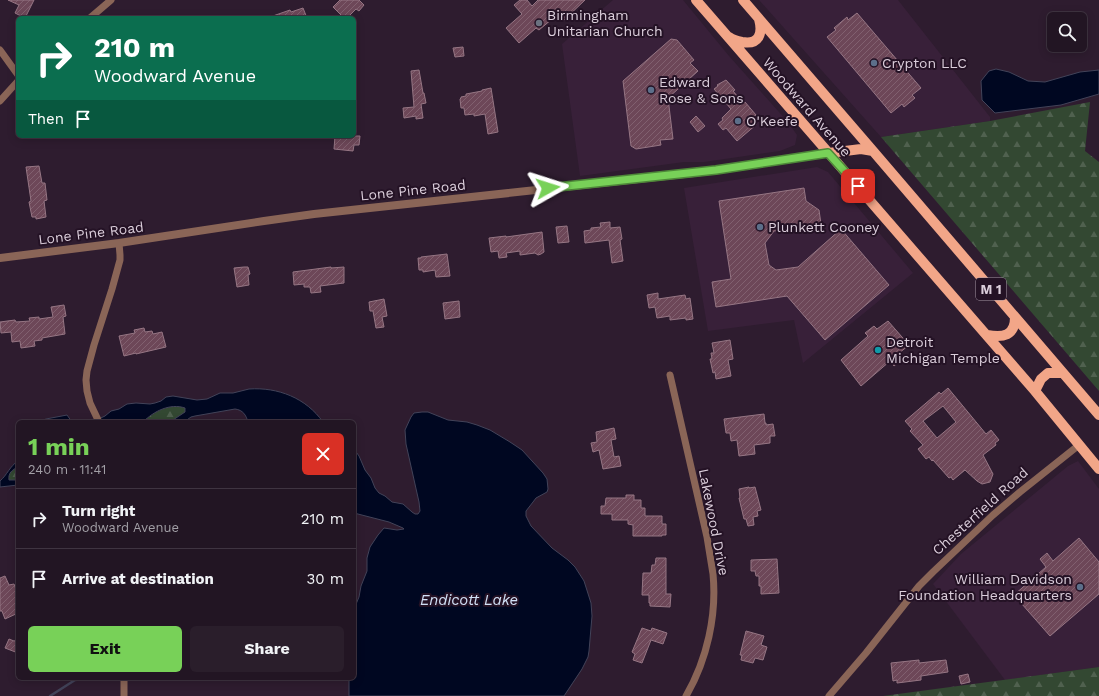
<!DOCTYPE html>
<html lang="en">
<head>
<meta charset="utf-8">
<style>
  body { margin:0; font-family:"Work Sans",sans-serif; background:#2a1e2b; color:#f1f3f6; height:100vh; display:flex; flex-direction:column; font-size:15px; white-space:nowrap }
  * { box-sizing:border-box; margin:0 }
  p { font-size:13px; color:#a29fa6 }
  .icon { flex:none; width:22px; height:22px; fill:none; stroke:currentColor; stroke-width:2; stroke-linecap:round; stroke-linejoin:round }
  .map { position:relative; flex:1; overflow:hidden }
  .panel { position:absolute; left:16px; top:420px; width:340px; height:260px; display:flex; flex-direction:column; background:#221523; border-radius:6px; box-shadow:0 2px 10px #0003,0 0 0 1px #3f3441 }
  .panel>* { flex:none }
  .hud { position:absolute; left:16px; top:16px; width:340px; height:122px; border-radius:6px; box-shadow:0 2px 10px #0003,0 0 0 1px #3f3441; background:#0b6e4f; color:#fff; overflow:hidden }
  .tools { position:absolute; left:1047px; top:12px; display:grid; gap:8px }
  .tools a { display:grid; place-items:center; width:40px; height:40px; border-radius:6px; background:#221523; box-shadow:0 2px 10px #0003,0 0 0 1px #3f3441; font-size:20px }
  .pin { position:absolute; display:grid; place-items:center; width:34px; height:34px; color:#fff; margin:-17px; border-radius:8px; box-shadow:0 2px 6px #0006 }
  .me { position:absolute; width:44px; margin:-22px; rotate:84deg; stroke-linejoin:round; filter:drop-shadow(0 0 3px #0008) }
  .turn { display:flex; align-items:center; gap:14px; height:84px; padding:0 12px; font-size:18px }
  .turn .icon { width:52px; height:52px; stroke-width:2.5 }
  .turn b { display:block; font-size:28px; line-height:34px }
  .then { display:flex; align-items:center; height:38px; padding:0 12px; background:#0003; gap:8px; font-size:15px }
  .round { display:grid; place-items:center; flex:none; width:42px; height:42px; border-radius:6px; background:#2a1e2b }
  .head { display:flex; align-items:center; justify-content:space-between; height:68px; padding:0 12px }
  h1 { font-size:24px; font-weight:700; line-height:30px; color:#78d158 }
  .primary-button { display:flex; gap:8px; margin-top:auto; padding:8px 12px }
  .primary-button a { flex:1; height:46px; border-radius:6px; background:#78d158; color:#111; font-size:16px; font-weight:700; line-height:46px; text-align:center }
  .primary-button a+a { background:#2a1e2b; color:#f1f3f6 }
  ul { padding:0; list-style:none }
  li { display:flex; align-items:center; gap:12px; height:60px; padding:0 12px; border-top:1px solid #3f3441 }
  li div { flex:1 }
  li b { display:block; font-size:15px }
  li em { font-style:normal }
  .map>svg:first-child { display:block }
  .built { fill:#382039 }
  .forest { fill:url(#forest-firs) }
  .water { fill:#000721; stroke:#424359 }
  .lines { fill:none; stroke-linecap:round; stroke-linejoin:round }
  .stream { stroke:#424359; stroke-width:2.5 }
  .building { fill:url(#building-hatch); stroke:#967684; fill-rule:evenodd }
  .minor { stroke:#8a6557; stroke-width:7 }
  .tertiary { stroke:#8a6557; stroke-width:8 }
  .primary { stroke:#f2a688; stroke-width:10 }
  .route-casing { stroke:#4e8839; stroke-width:10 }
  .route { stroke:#78d158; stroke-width:7 }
  .worship-dot { fill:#6b7280; stroke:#241225; stroke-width:1.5 }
  .service-dot { fill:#5c6f8a; stroke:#241225; stroke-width:1.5 }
  .culture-dot { fill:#0f9aa8; stroke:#241225; stroke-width:1.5 }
  .labels { text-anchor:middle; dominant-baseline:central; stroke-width:4; stroke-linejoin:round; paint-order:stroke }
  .shield { fill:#241225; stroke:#a496a4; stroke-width:1 }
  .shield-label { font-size:13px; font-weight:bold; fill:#dbcedb }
  .poi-label { font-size:14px; fill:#dbcedb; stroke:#241225; text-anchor:start }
  .street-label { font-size:14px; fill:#dbcedb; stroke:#241225 }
  .water-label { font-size:15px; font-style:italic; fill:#d1e0f6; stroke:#241225 }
</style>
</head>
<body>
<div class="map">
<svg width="1099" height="696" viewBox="0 0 1099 696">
  <defs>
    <pattern id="forest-firs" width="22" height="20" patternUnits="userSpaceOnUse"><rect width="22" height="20" fill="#334832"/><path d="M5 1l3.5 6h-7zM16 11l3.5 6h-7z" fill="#50614f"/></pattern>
    <pattern id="building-hatch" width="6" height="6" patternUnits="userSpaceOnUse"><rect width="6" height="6" fill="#6d4758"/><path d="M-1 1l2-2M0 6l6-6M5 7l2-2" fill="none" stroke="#81606f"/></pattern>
  </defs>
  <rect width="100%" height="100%" fill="#2e1c2f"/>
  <path class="built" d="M613 0H683L729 56 787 121 797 135 795 145 780 151 704 162H684L580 176 562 44Z
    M759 0H898L990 117V121L881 137Z
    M817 167 828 172 913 273 803 363 794 320 708 331 684 188Z
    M1078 461 1099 489V667L1005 680 933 584 961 554 1068 466Z"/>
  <path class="forest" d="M1090 102 1085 151 1099 162V391L881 137 990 121Z
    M179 406 185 408V412L170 422H143C153 412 166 406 179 406Z
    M18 467V480H9V473Z
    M1099 667V696H883Z"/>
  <path class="water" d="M996 69 1009 72 1028 81 1045 82 1080 72 1099 70V94L1061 105 995 113 982 100 981 81 989 71Z
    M249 389C278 387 306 398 323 422H248C246 415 243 410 235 409L195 416 191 417 184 422H170L185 412V408C170 403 154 411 143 422H92L105 416 111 411 119 409 127 404 136 403 150 404 155 403 161 401 166 397 173 396 197 400 207 399 220 393H233Z
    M422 412H428L448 420 467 422 477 425 490 430 510 442 522 450 543 473 547 479 548 489 547 492 536 498 533 502 526 511V516L531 526 552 548 568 560 575 567 584 581 591 603 592 616 589 651 588 657 582 669 564 696H349V678H354V609L359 597 361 586 367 571V558L370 547 378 535 384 528 397 530 404 529 403 528 389 522 354 513V449L359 456 365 470 371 478 375 488 379 493 385 496 392 502 403 504 412 512 415 514H418L420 511 419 502 406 444 405 430 411 417 414 413Z
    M67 415 72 422H38L46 419Z
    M18 461V467C12 470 8 473 9 480H18V485L0 487V481C7 475 10 466 18 461Z"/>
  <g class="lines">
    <path class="stream" d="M50 696 75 680 94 678"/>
  </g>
  <path class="building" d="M8 0H34L25 18 15 13 19 5Z
    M340 0H359L364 5 359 11 356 9 347 18H344L333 7Z
    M520 0H527L532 6 538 0H585L563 21 558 14 539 30 536 28 519 43 506 28 522 14 514 5Z
    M303 8 307 18H270V17L290 10 291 12Z
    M857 13 921 88 912 95 915 98 904 107 902 104 891 113 827 37 836 30 834 28 847 17 848 20Z
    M671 39 677 40 694 60 690 63 698 71 668 98 673 139 660 140 661 145 636 149 631 146 623 81Z
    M463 47 464 56 455 57 453 48Z
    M419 70 423 93H424L426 103 421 104 423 118 416 119V116L404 118 403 108 414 107 411 71Z
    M726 80 735 90 733 91 743 103 745 102 756 115 752 118 757 124 737 141 726 128 723 130 718 124 723 120 722 118 731 109 714 89 718 86 717 85Z
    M491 88 498 132 488 134 485 114 474 116V114L465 115 464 108H461L460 99 461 98V97L466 96V94L482 91V90Z
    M696 116 705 126 698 132 690 122Z
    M335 136H360L359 145H354L353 151 334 149Z
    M39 166 42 183H45L47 200 44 201 46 217 36 219V217H32L29 202 31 201 26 167Z
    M804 188 806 201 819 210 821 224 774 231 765 243 769 265 776 270 798 267 841 229 889 285 825 340 787 296 716 307 712 282 731 279 719 201Z
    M610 222V228L620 227 622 239 620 240 623 261 612 263 609 240 585 243 584 231 591 230V228L601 227 600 223Z
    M567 226 569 242 558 243 556 227Z
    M542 232 544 252 541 254 538 255 535 253 520 255V251L506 253 507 257 499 258 498 251 491 252 489 238 506 236V237Z
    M447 254 450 276 436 277 435 270 423 272V270H419L418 258H421V257Z
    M244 267H248L250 274 248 275 249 285 237 287 234 268Z
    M331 267V268L344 267V283L320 286 321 292 311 293 310 287H304V284L294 285 293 272Z
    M658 293V299L685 295 686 299 690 298 693 319 686 320V318L670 320V316L657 318 655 307 649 308 647 295Z
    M384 299 387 316 382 317 384 327 376 328 373 311H370L369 302Z
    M459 301 460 317 445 319 443 303Z
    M64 305 66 316 63 317 65 334 42 338V340L34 341 35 346 21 348 20 341 12 342 11 332 1 333 0 322 15 320 16 322 30 321 29 318 39 317V319L53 317 51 307Z
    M888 321 909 345 898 354 902 359 894 366 890 361 861 386 841 360 868 336 865 333 874 326 877 329Z
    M144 328 145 332 152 331 153 334 162 332 166 347 136 354V353L124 356 119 336 135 333 134 330Z
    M730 340 733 359 728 360 731 376 716 379 715 372 713 373 710 359H712L711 353H714L712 343Z
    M948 388 986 434 991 430 999 440 995 443 996 445 983 455 993 474 990 482 982 484 977 481 965 470 953 480 951 477 949 478 933 460 932 461 929 457 926 459 918 449 923 445 910 431 912 429 905 421 939 392 941 394ZM943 406 956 422 937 438 923 421Z
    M764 414 765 423H766V425L773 424 775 436H770V443L754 445 755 454 739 456 737 440 731 441 730 433H726L724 419Z
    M614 428 616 439 611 440 614 457 619 456 621 466 603 469 599 450 593 452 591 443 597 442 596 432Z
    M749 487V488L755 487 761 510 757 511 758 516 753 517 754 525 748 526 746 519H744L739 498H740L739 489Z
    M626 495H634V500H641V508H645V516H662V524H666V535H662V536H633V525L628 524V520H612V514H601V506H605L606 498H626Z
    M1079 538 1099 562V594L1050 636 1014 595 1046 567 1040 559 1047 553 1053 561Z
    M656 558H666V594H671L670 607 650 606V603H649V595H642L643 573H651L652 565H655Z
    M777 559 779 593 761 594V586H759V576H756L755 571H751V560Z
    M5 576 9 585 14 584 18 595V613L5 619 2 611H0V578Z
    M642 628 651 631 652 628 667 633 663 644 651 640 642 663 633 660 635 654 632 652Z
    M746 631 764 636 761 645 767 647 763 660 755 658 753 663 741 660 742 655H740Z
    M9 639 14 641 18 640V653L5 648Z
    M919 660V663L946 660 948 672 921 676V680L897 683V680L893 681 891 663Z
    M968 674 970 682 961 684 959 676Z"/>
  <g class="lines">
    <path class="minor" d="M90 18 111 0
      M0 50 18 75
      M0 101 18 81
      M670 375 707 537C709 549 711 561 713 574 717 615 707 660 686 696
      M99 422 90 403 87 391 86 380 87 371 94 345 112 289 120 260V255L119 243
      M124 678V696
      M829 696 866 653 919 586 933 572 993 515 1020 492 1079 445"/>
    <path class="tertiary" d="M0 258 119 243 264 221 314 214 694 173 731 168 829 153"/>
    <path class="primary" d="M696 0 982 330 1035 391 1099 469
      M743 0 873 151 1099 415
      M729 37C733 40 737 41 742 42 759 45 763 34 759 19
      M829 153 861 149 873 151
      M987 335C1003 338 1015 336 1015 317
      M1035 391 1041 379 1048 373H1062"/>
  </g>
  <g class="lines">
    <g class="route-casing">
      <path id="route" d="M548 188 716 170 828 153 858 186"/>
    </g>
    <use href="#route" class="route"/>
  </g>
  <circle class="worship-dot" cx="539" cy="23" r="4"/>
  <g class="service-dot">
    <circle cx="874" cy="63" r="4"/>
    <circle cx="651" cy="90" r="4"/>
    <circle cx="738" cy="121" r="4"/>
    <circle cx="760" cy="227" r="4"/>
    <circle cx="1080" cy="587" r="4"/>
  </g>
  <circle class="culture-dot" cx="878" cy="350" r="4"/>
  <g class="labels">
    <rect class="shield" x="976" y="278" width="30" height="22" rx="3"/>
    <g class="shield-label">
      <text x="991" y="289">M 1</text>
    </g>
    <g class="poi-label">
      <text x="547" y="15">Birmingham<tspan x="547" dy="16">Unitarian Church</tspan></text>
      <text x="882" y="63">Crypton LLC</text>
      <text x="659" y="82">Edward<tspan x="659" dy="16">Rose &amp; Sons</tspan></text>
      <text x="746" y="121">O'Keefe</text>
      <text x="768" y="227">Plunkett Cooney</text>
      <text x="886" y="342">Detroit<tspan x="886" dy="16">Michigan Temple</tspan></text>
      <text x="1072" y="579" text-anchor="end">William Davidson<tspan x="1072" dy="16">Foundation Headquarters</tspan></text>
    </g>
    <g class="street-label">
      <text transform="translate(807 107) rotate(49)">Woodward Avenue</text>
      <text transform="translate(413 190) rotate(-6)">Lone Pine Road</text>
      <text transform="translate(91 233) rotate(-7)">Lone Pine Road</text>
      <text transform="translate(980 511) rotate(-42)">Chesterfield Road</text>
      <text transform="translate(714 522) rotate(79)">Lakewood Drive</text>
    </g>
    <g class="water-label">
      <text x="469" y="600">Endicott Lake</text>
    </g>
  </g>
</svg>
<div class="tools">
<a><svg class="icon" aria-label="search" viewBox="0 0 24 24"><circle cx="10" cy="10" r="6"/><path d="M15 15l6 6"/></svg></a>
</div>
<div class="pin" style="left:858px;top:186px;background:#d93025"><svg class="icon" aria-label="arrive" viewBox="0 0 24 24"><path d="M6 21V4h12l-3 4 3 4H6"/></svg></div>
<svg class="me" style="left:548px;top:188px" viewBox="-20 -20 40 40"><path d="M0-17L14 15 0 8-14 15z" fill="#78d158" stroke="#fff" stroke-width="4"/></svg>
<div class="hud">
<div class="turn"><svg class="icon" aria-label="right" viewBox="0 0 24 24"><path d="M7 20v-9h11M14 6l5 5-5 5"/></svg><div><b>210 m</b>Woodward Avenue</div></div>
<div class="then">Then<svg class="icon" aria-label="arrive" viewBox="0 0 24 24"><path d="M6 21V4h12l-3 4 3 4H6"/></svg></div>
</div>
<section class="panel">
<div class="head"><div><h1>1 min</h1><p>240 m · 11:41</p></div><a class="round" style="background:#d93025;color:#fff"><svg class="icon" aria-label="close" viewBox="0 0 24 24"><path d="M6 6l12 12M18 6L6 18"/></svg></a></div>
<ul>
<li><svg class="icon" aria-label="right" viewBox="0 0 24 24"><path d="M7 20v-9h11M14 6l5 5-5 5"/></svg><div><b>Turn right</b><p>Woodward Avenue</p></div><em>210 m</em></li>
<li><svg class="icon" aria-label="arrive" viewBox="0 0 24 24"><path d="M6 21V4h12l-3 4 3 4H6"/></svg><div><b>Arrive at destination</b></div><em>30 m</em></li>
</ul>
<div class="primary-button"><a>Exit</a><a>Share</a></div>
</section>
</div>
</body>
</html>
